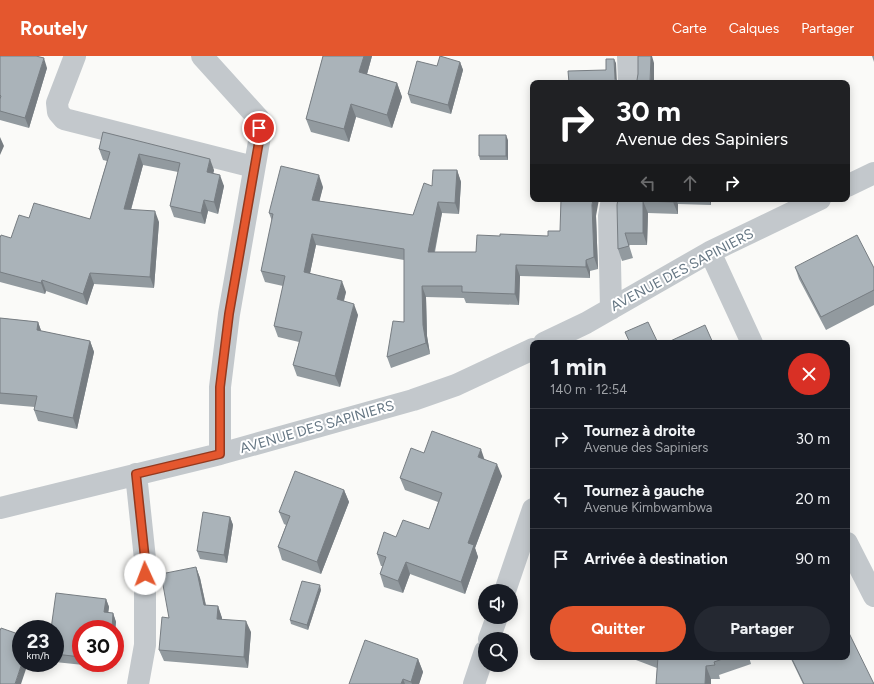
<!DOCTYPE html>
<html lang="fr">
<head>
<meta charset="utf-8">
<style>
  body { margin:0; font-family:Figtree,sans-serif; background:#242831; color:#f1f3f6; height:100vh; display:flex; flex-direction:column; font-size:15px; white-space:nowrap }
  * { box-sizing:border-box; margin:0 }
  p { font-size:13px; color:#9ea1a6 }
  .icon { flex:none; width:22px; height:22px; fill:none; stroke:currentColor; stroke-width:2; stroke-linecap:round; stroke-linejoin:round }
  .map { position:relative; flex:1; overflow:hidden }
  .drawer { position:absolute; left:530px; top:284px; width:320px; height:320px; display:flex; flex-direction:column; background:#171b24; border-radius:8px; box-shadow:0 2px 10px #0003 }
  .drawer>* { flex:none }
  .banner { position:absolute; left:530px; top:24px; width:320px; height:122px; border-radius:8px; box-shadow:0 2px 10px #0003; background:#202124; color:#fff; overflow:hidden }
  .controls { position:absolute; left:478px; top:528px; display:grid; gap:8px }
  .controls a { display:grid; place-items:center; width:40px; height:40px; border-radius:50%; background:#171b24; box-shadow:0 2px 10px #0003; font-size:20px }
  .speed { position:absolute; left:12px; top:564px; display:flex; gap:8px; font-size:20px; font-weight:700; text-align:center }
  .speed>* { display:grid; place-content:center; width:52px; height:52px; border-radius:50%; background:#171b24; box-shadow:0 2px 10px #0003; line-height:1 }
  .speed small { font-size:10px; font-weight:400 }
  .speed .limit { border:6px solid #d22; background:#fff; color:#111 }
  .pin { position:absolute; display:grid; place-items:center; width:34px; height:34px; color:#fff; margin:-17px; border:2px solid #fff; border-radius:50%; box-shadow:0 1px 4px #0007 }
  .me { position:absolute; width:44px; margin:-22px; rotate:358deg; stroke-linejoin:round; filter:drop-shadow(0 0 3px #0008) }
  .turn { display:flex; align-items:center; gap:14px; height:84px; padding:0 20px; font-size:18px }
  .turn .icon { width:52px; height:52px; stroke-width:2.5 }
  .turn b { display:block; font-size:28px; line-height:34px }
  .lanes { display:flex; align-items:center; height:38px; padding:0 20px; background:#0003; justify-content:center; gap:20px; direction:ltr }
  .lanes .off { opacity:.35 }
  .round { display:grid; place-items:center; flex:none; width:42px; height:42px; border-radius:21px; background:#242831 }
  .summary { display:flex; align-items:center; justify-content:space-between; height:68px; padding:0 20px }
  h1 { font-size:24px; font-weight:700; line-height:30px }
  .button { display:flex; gap:8px; margin-top:auto; padding:8px 20px }
  .button a { flex:1; height:46px; border-radius:24px; background:#e4572e; color:#fff; font-size:16px; font-weight:700; line-height:46px; text-align:center }
  .button a+a { background:#242831; color:#f1f3f6 }
  ul { padding:0; list-style:none }
  li { display:flex; align-items:center; gap:12px; height:60px; padding:0 20px; border-top:1px solid #363941 }
  li div { flex:1 }
  li b { display:block; font-size:15px }
  li em { font-style:normal }
  header { display:flex; align-items:center; gap:24px; box-sizing:border-box; height:56px; padding:0 20px; background:#e4572e; color:#fff }
  header strong { font-size:19px }
  nav { display:flex; gap:22px; margin-inline-start:auto; font-size:14px }
  .map>svg:first-child { display:block }
  .lines { fill:none; stroke-linecap:round; stroke-linejoin:round }
  .street { stroke:#c3c8cc; stroke-width:22 }
  .wall { fill:#929a9f }
  .shaded-wall { fill:#777d82 }
  .building { fill:#aab3b9; stroke:#777d82 }
  .route-casing { stroke:#94391e; stroke-width:10 }
  .route { stroke:#e4572e; stroke-width:7 }
  .labels { text-anchor:middle; dominant-baseline:central; stroke-width:4; stroke-linejoin:round; paint-order:stroke }
  .street-label { font-size:14px; fill:#657683; stroke:#fff }
</style>
</head>
<body>
<header>
<strong>Routely</strong>
<nav><a>Carte</a><a>Calques</a><a>Partager</a></nav>
</header>
<div class="map">
<svg width="874" height="628" viewBox="0 0 874 628">
  <rect width="100%" height="100%" fill="#fafaf8"/>
  <g class="lines">
    <path class="street" d="M75 0 57 47 58 56 64 63 254 111
      M202 0 259 63 260 80 229 258 220 331V398
      M628 0 629 27
      M847 130 874 117
      M710 196 752 287
      M611 253 609 160 612 143
      M544 287 586 267 710 196 820 143
      M136 418 145 503V589L138 628
      M0 452 220 398 413 344 456 329 533 293
      M847 487 874 540
      M505 535 533 453
      M489 583 497 561
      M474 628 485 595"/>
  </g>
  <path class="wall" d="M0 0 47 12 29 72 0 64Z
    M323 0H372L367 18 397 27 402 41 392 72 356 61 349 86 311 76 306 63Z
    M872 0H874V6Z
    M460 6 463 14 451 58 411 47 408 38 437 10Z
    M103 76 214 114 213 118 224 130 218 158 208 155 205 168 174 161 170 150 178 116 143 109 131 154 159 166 154 232 94 228 87 249 46 235 45 238 0 226V182H11L29 162 90 163 107 105 103 104 99 93Z
    M508 84V104H480L479 100Z
    M457 114 461 126 459 158 442 157 435 196H476L500 180H548L596 160 598 213 590 215V222L520 220 519 249 466 247 464 242 426 241 427 280 430 298 391 312 387 301 404 266V204L316 189 310 217 346 236 344 245 358 259 340 331 297 320 293 309 299 286 278 281 274 270 283 230 265 226 261 215 272 165 269 157 323 131 319 145 413 159 432 130Z
    M618 143H711V149L678 148V158L648 157 647 189H629L633 202 622 205 618 193Z
    M795 211 874 212V249L826 274 799 223Z
    M0 262 38 266 41 275 90 285 94 296 77 373 38 365 34 354 35 351 0 348Z
    M424 397 484 403 502 420 475 492 478 501 465 538 410 518 403 537 384 531 380 518 383 510H381L377 498 396 481 429 473 438 446 405 434 400 422Z
    M344 434 349 446 321 518 282 504 278 491 286 469 284 468 279 456Z
    M230 461 233 469 227 507 200 503 197 495Z
    M196 511 200 522 206 549 218 550 222 562V564L251 576 248 612 164 605 159 594 169 562Z
    M321 534 308 574 291 568 290 564Z
    M106 543 109 551 108 557H113L116 566 81 573V607H113L112 612 55 606V573Z
    M628 601H749L751 608 719 619 720 623H711V628H656L657 612Z
    M790 601H847L874 628H803Z
    M418 603 423 616 419 628H349Z"/>
  <path class="shaded-wall" d="M364 0H372L364 29 359 16Z
    M651 0H652L654 7V27H650Z
    M44 2 47 12 29 72 25 62Z
    M614 3 616 7 617 27 615 23Z
    M460 6 463 14 451 58 448 49Z
    M397 27 402 41 392 72 387 59Z
    M351 48 356 61 349 86 344 73Z
    M506 79 508 84V104L506 100Z
    M0 81 4 90 0 99Z
    M139 98 143 109 128 164 124 153Z
    M210 103 214 114 211 127 207 116Z
    M457 114 461 126 459 158 455 147Z
    M220 119 224 130 218 158 214 146Z
    M319 119 323 131 317 155 312 144Z
    M593 143H599L596 160 598 213 594 201 592 149Z
    M674 143H676L678 148V158L673 146Z
    M709 143H711V149Z
    M204 144 208 155 205 168 201 157Z
    M643 145 648 157 647 189 643 177Z
    M438 146 442 157 432 207 428 196Z
    M155 155 159 166 154 232 150 221Z
    M312 178 316 189 308 227 304 216Z
    M586 204 590 215V222L586 211Z
    M516 209 520 220 519 249 515 238Z
    M90 217 94 228 87 249 83 238Z
    M42 224 46 235 45 238 41 227Z
    M342 225 346 236 341 254 337 243Z
    M422 230 426 241 427 280 430 298 426 287 423 269Z
    M354 248 358 259 340 331 335 320Z
    M38 266 42 277 37 274Z
    M90 285 94 296 77 373 73 362Z
    M481 393 485 405 478 401Z
    M497 408 502 420 475 492 478 501 465 538 461 526 468 487Z
    M344 434 349 446 321 518 317 506Z
    M230 461 233 469 227 507 224 499Z
    M406 506 410 518 403 537 398 525Z
    M196 511 200 522 208 560 204 549Z
    M320 529 321 534 308 574 307 569Z
    M106 543 109 551 107 565 104 556Z
    M218 550 222 562 221 575 217 563Z
    M113 557 116 566 115 582V573H112Z
    M246 565 251 576 248 612 244 601Z
    M418 603 423 616 419 628H412L411 626Z
    M22 607H28L21 628H15Z
    M111 607H113L112 612Z
    M706 610 711 623V628H705Z
    M403 623 405 628H401Z"/>
  <path class="building" d="M0 0H36L44 2 25 62 0 55V43L1 40 0 39Z
    M323 0H364L359 16 397 27 387 59 351 48 344 73 306 63Z
    M440 0 460 6 448 49 408 38 417 5 437 10Z
    M638 0H651L650 27H634L637 24 638 18Z
    M606 3H614L615 23 616 27H569L568 15 606 14Z
    M103 76 210 103 207 116 220 119 214 146 204 144 201 157 170 150 180 107 139 98 124 153 155 155 150 221 90 217 83 238 42 224 41 227 0 216V182L1 179 11 182 19 159 29 162 34 147 90 163 110 96 99 93Z
    M479 79H506V100H479Z
    M281 110 319 119 312 144 413 159 424 127 432 130 433 114H457L455 147 438 146 428 196H476L477 179 500 180V178L548 180V175H560L561 143H593L592 149 594 201 586 204V211L516 209 515 238 462 236V230H422L423 269 426 287 387 301 393 265 404 266V193L312 178 304 216 342 225 337 243 354 248 335 320 293 309 302 276 274 270 285 220 261 215 273 158 269 157Z
    M618 143H674L673 146 643 145V177H625L629 190 618 193 617 149Z
    M857 179 874 212V234L821 261 795 211Z
    M0 262 38 266 37 274 90 285 73 362 34 354 37 340 0 337Z
    M648 266 658 287H630L625 276Z
    M705 269 713 287H666Z
    M432 375 481 393 478 401 497 408 468 487 474 489 461 526 406 506 398 525 380 518 386 501 377 498 384 476 396 481 403 464 429 473 442 437 400 422 411 392 424 397Z
    M295 415 344 434 317 506 278 491 290 460 279 456Z
    M203 456 230 461 224 499 197 495Z
    M196 511 204 549 218 550 217 563 246 565 244 601 159 594 162 561 169 562 161 518Z
    M302 525 320 529 307 569 290 564Z
    M56 537 106 543 104 556 113 557 112 573H81V601L55 598V573H51Z
    M1 572 21 579V607H22L15 628H0V575Z
    M847 573 874 628H804L791 601H847Z
    M365 584 418 603 411 626 403 623 401 628H349Z
    M658 601H728L714 606 715 609 706 610 705 628H656Z"/>
  <g class="lines">
    <g class="route-casing">
      <path id="route" d="M145 518V503L136 418 220 398V331L229 258 260 80 259 72"/>
    </g>
    <use href="#route" class="route"/>
  </g>
  <g class="labels">
    <g class="street-label">
      <text transform="translate(682 214) rotate(-28)">AVENUE DES SAPINIERS</text>
      <text transform="translate(317 371) rotate(-16)">AVENUE DES SAPINIERS</text>
    </g>
  </g>
</svg>
<div class="controls">
<a><svg class="icon" aria-label="sound" viewBox="0 0 24 24"><path d="M4 9h4l5-4v14l-5-4H4zM17 9q2 3 0 6"/></svg></a>
<a><svg class="icon" aria-label="search" viewBox="0 0 24 24"><circle cx="10" cy="10" r="6"/><path d="M15 15l6 6"/></svg></a>
</div>
<div class="speed"><div>23<small>km/h</small></div><div class="limit">30</div></div>
<div class="pin" style="left:259px;top:72px;background:#d93025"><svg class="icon" aria-label="arrive" viewBox="0 0 24 24"><path d="M6 21V4h12l-3 4 3 4H6"/></svg></div>
<svg class="me" style="left:145px;top:518px" viewBox="-20 -20 40 40"><circle r="19" fill="#fff"/><path d="M0-13L10 11 0 6-10 11z" fill="#e4572e"/></svg>
<div class="banner">
<div class="turn"><svg class="icon" aria-label="right" viewBox="0 0 24 24"><path d="M7 20v-9h11M14 6l5 5-5 5"/></svg><div><b>30 m</b>Avenue des Sapiniers</div></div>
<div class="lanes"><svg class="icon off" aria-label="left" viewBox="0 0 24 24"><path d="M17 20v-9H6M10 6l-5 5 5 5"/></svg><svg class="icon off" aria-label="ahead" viewBox="0 0 24 24"><path d="M12 20V5M6 11l6-6 6 6"/></svg><svg class="icon" aria-label="right" viewBox="0 0 24 24"><path d="M7 20v-9h11M14 6l5 5-5 5"/></svg></div>
</div>
<section class="drawer">
<div class="summary"><div><h1>1 min</h1><p>140 m · 12:54</p></div><a class="round" style="background:#d93025;color:#fff"><svg class="icon" aria-label="close" viewBox="0 0 24 24"><path d="M6 6l12 12M18 6L6 18"/></svg></a></div>
<ul>
<li><svg class="icon" aria-label="right" viewBox="0 0 24 24"><path d="M7 20v-9h11M14 6l5 5-5 5"/></svg><div><b>Tournez à droite</b><p>Avenue des Sapiniers</p></div><em>30 m</em></li>
<li><svg class="icon" aria-label="left" viewBox="0 0 24 24"><path d="M17 20v-9H6M10 6l-5 5 5 5"/></svg><div><b>Tournez à gauche</b><p>Avenue Kimbwambwa</p></div><em>20 m</em></li>
<li><svg class="icon" aria-label="arrive" viewBox="0 0 24 24"><path d="M6 21V4h12l-3 4 3 4H6"/></svg><div><b>Arrivée à destination</b></div><em>90 m</em></li>
</ul>
<div class="button"><a>Quitter</a><a>Partager</a></div>
</section>
</div>
</body>
</html>
